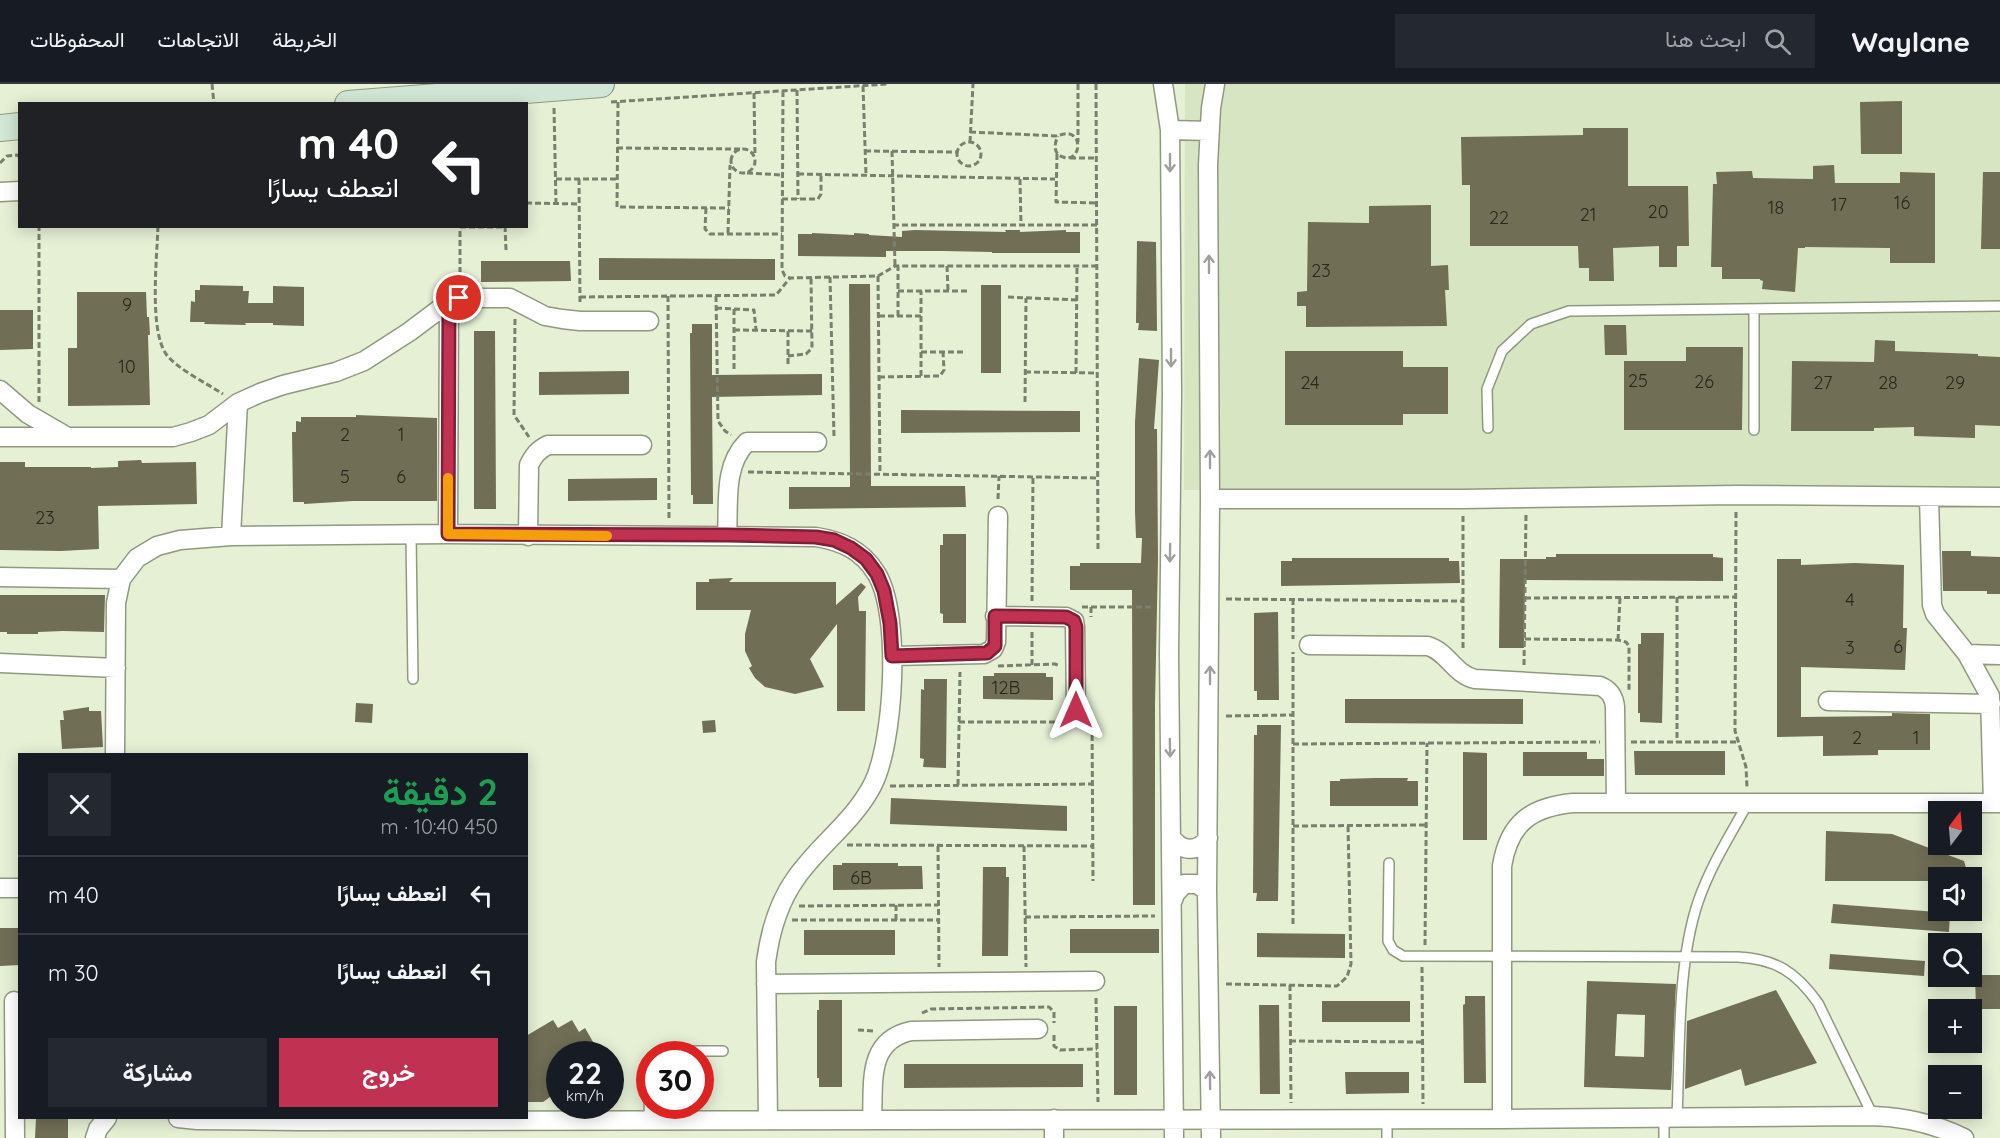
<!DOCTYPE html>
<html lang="ar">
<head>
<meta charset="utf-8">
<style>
  body { margin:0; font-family:Quicksand,Vazirmatn,sans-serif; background:#242831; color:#f1f3f6; direction:rtl; height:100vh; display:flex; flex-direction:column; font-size:22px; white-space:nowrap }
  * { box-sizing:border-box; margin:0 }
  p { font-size:20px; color:#9ea1a6 }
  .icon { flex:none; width:33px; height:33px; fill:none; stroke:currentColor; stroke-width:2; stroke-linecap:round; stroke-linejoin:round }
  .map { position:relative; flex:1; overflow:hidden; direction:ltr }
  .drawer { position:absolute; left:18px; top:669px; width:510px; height:366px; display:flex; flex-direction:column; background:#171b24; border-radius:0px; box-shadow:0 3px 15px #0003; direction:rtl }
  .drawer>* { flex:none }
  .top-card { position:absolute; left:18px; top:18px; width:510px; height:126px; border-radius:0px; box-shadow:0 3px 15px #0003; direction:rtl; background:#202124; color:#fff; overflow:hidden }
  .needle { width:39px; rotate:16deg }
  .tools { position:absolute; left:1928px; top:717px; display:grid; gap:12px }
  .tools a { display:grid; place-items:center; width:54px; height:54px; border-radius:0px; background:#171b24; box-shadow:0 3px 15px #0003; font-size:30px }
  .speed { position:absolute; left:546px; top:957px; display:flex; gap:12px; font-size:30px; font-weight:700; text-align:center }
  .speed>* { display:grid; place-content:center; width:78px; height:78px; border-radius:50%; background:#171b24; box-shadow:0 3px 15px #0003; line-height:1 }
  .speed small { font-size:15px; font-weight:400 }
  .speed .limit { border:9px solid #d22; background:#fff; color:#111 }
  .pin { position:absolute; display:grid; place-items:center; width:51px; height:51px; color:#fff; margin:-26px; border:3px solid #fff; border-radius:50%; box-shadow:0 2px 6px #0007 }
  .me { position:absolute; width:66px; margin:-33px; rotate:0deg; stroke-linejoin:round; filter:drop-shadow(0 0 4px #0008) }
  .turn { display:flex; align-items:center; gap:21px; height:126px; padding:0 30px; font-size:27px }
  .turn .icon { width:78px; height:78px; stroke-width:2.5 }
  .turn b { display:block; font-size:42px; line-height:51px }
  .round { display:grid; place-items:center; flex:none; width:63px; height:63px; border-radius:0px; background:#242831 }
  .head { display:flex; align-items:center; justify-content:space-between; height:102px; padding:0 30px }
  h1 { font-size:36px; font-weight:700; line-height:45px; color:#1e9e55 }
  .action { display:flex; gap:12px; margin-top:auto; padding:12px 30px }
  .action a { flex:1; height:69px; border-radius:0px; background:#c13152; color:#fff; font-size:24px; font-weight:700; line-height:69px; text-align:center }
  .action a+a { background:#242831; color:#f1f3f6 }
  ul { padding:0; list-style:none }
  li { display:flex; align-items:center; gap:18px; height:78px; padding:0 30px; border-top:2px solid #363941 }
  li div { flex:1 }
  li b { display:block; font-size:22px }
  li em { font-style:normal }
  header { display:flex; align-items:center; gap:36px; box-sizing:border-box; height:84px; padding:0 30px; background:#171b24; border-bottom:2px solid #363941 }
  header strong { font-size:28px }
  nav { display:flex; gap:33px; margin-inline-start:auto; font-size:21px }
  .search { width:420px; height:54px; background:#242831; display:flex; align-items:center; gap:15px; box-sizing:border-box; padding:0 21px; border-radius:0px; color:#9ea1a6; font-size:22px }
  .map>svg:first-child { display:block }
  .built { fill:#d7e5c3 }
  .building { fill:#706e55; fill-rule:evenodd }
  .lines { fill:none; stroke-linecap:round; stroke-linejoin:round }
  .lane-casing { stroke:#8f9980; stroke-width:12 }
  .street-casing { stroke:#8f9980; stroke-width:21 }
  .secondary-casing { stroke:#8f9980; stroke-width:28 }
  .path { stroke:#79806e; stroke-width:3; stroke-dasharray:6 3; stroke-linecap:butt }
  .lane { stroke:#fff; stroke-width:9 }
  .street { stroke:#fff; stroke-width:18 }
  .secondary { stroke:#d2e6d5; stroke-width:26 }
  .oneway { stroke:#9fa09d }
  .route-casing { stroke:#7d2035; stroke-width:15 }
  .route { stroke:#c13152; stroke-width:10 }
  .slow { stroke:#f59e0b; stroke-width:10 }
  .labels { text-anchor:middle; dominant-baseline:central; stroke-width:5; stroke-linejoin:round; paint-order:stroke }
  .number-label { font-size:18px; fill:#26291c }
</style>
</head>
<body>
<header>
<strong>Waylane</strong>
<div class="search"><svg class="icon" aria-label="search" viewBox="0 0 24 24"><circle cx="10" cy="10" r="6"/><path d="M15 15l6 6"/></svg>ابحث هنا</div>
<nav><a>الخريطة</a><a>الاتجاهات</a><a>المحفوظات</a></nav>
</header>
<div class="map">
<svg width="2000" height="1054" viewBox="0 0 2000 1054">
  <rect width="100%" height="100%" fill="#e5f0d5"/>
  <path class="built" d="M1185 0H2000V407L1184 406Z"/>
  <path class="building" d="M1902 17V70H1861L1860 18Z
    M1583 44H1628V102H1688L1689 162H1677V183H1659V162L1613 164 1614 197H1589V184H1579L1578 162H1470V101H1462L1461 53 1583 51Z
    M1834 81 1835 99H1900V88L1935 89V179H1890V164L1805 163V164H1798L1795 208 1762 205 1763 197 1760 196V195H1722V183H1711L1713 100H1717L1716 88 1752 87 1753 94 1813 95V82Z
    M1983 88H2000V165H1981Z
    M1431 121V182L1448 181 1449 206H1445L1447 242 1306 243V222H1297V208L1307 207 1308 138 1369 139V122Z
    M915 146 1006 148 1005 146H1020V148L1066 146V148H1080V169H992V168L943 167H886V173L798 172V150H812V149L854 151V149L869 150V151L902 153V147Z
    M1137 157 1156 158 1157 247 1138 246 1139 239H1136Z
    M599 174 775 175V196H599Z
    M481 177H570L571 197 481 198Z
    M849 200H870L871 402H965L966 423 789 425V403H850Z
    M200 201 243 202V207H249L248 219H273V202L304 203V242L273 241V239H245L246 241 204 240 205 238H190L191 217 195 218V206H200Z
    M981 201H1001V289H981Z
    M77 208H146L147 233H149L150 251H148L150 321 68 322V264H77Z
    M0 226H33V265L0 266Z
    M692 240H712V291L822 290V311L712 313 713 420H693V411H691L690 249H692Z
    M1604 241H1626L1627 271H1605Z
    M474 247H495L496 425H474Z
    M1875 256 1895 257V267L1978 270V272L2000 273V342L1975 341V354L1914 352V343L1874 344V347H1791L1792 277 1874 278Z
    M1686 263H1743L1742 346H1624V277H1686Z
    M1285 267H1403V283H1448V330H1403V341H1285Z
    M1139 274 1159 276 1154 345H1157L1158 475 1155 620V821H1133L1132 506H1070V482H1080V479H1141L1142 454H1136L1135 428V338Z
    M629 287V310L539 311V288Z
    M901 326 1080 327V348L901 349Z
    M356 331 437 334V417H353L304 420V418H293L292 348H296V337L301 338V333H356Z
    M141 376 142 379 196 378 197 420 98 422 99 465 61 467 0 466V378H25V383H91V384L118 383V377Z
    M657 394V416L568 417V395Z
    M943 450H966V539H943V530L940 529V461H943Z
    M1942 467H1971V472L2000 473V510H1987V507H1943Z
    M1556 470H1713V473L1723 474V497L1525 496 1524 564H1499L1500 475H1546V473H1556Z
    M1292 474H1449V477H1459L1460 499 1281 502V477H1292Z
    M1777 475H1801V481L1855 479 1904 481 1903 544H1907L1905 586 1801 583V633L1892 632V629L1930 630V666H1878V671L1823 672V652L1777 653Z
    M733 494 729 498H836V521L861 499 866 503 858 513 859 527H866L865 627H837V540L810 575 824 603 795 610 765 603 755 594 749 584 752 582 745 567V550L751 526H696V498H709V495Z
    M0 511H105L104 548 63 547 38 548V550H7V548H0Z
    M1278 528 1279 616H1257V607H1254V529Z
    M1641 549H1664L1662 639 1640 638V629H1638V560H1641Z
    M994 589H1046V593H1053V616L983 615V592H994Z
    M924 595H947L946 684 923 683 924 675 920 674 921 605 924 606Z
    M1345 615H1523V640L1345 639Z
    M356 619 373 620 372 639 355 638Z
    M89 623V627H101L103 663 62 665 60 636H64L63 627Z
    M715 636 716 648 703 649 702 637Z
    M1257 641H1281L1278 817H1256L1257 809H1253L1254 651H1257Z
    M1634 667H1725V691H1635Z
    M1463 668 1487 669V756H1463Z
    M1523 668H1587V675H1604V692H1523Z
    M1376 694H1408L1407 697H1418V722H1330V697H1340V695Z
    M891 714 1067 722V747L890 740Z
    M1826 747 1892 750 1964 777 1969 794H1938V797H1825Z
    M842 779H898V782H922L923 805 833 806V781H842Z
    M983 783H1006V793H1009L1008 872H982Z
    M1833 820 1950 829 1949 848 1831 839Z
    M0 844H20V881L0 882Z
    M1070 845H1159V869H1070Z
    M804 846H895V871H804Z
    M1257 849 1345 850V874L1257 873Z
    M1830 870 1925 877 1924 892 1829 885Z
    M1975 891H2000V925H1976Z
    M1587 897 1676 900 1671 1006 1584 1003ZM1617 930 1645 931 1644 973 1615 972Z
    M1776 906 1817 979 1745 1002 1741 985 1685 1005 1687 937Z
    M1465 912H1485L1486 999H1464L1463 921 1465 920Z
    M819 916H842V1003H819V994H817V926H819Z
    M1322 917H1410V938H1322Z
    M1259 921H1279L1280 1010H1260Z
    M1114 922H1137V1011H1114Z
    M553 936 558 944 572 936 579 948 585 944 600 970H560V1006L543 1018H526V952Z
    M904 980H1083V1003L904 1004Z
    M1345 988H1409V1009L1346 1010Z
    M36 1034H68V1054H35Z"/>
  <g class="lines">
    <g class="lane-casing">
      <path id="lane" d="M1754 225V346
        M1488 344 1487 305 1502 267 1531 240 1569 227 2000 222
        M411 451 413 595
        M1389 779 1388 857 1393 866 1403 872 1738 873C1776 875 1796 888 1818 919L1873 1032
        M655 970 666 967H723
        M1664 1033V1054
        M1677 1033C1680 966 1677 880 1698 818 1710 783 1730 751 1748 719
        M1387 1034V1054
        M649 1037 650 978"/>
    </g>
    <g class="street-casing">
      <path id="street" d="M1163 0 1170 46 1172 309 1169 570 1174 1054
        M1170 46 1210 47
        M0 108 20 107
        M0 306 28 330 66 352
        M0 353H173L191 348 209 341 238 319 260 309 283 301 336 288 364 277 409 248 449 218 459 214H510L545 232 562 235 580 237H649
        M1929 413 1932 521 1935 530 1967 570 1990 612 1993 719
        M1210 415H1463L1736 411 2000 413
        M448 450 449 218
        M727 451C729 419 723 382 747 358H817
        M231 452 238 319
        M528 452 529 381C534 371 538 366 548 361H642
        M0 493 121 495
        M995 532 1066 533 1074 537 1075 543 1076 626
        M1309 561 1428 562C1448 568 1454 590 1475 595L1600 602C1610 606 1614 613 1615 623L1616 719
        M1967 570 2000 571
        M892 572 984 570 993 565 996 558 998 432
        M0 579 116 584
        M1828 617 1991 620
        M115 670 116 519 121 495 137 474 157 462 180 456 231 452 448 450 816 453C841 457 862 466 876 489 902 529 894 661 872 702 853 738 819 761 796 794 778 819 770 848 766 878L768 1036
        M1171 753C1181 768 1198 769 1208 754
        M0 804H20
        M1173 816 1175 810 1184 800H1197L1207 807
        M766 900 1095 897
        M14 917 15 1054
        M178 1034 197 1036 299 1037 1502 1035 1873 1032C1906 1033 1935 1040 1964 1054
        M1054 1035V1054
        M1502 1035V782C1509 739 1531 723 1573 719H2000
        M872 1036C874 999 866 957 911 947L1038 945
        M95 1054 98 1045 107 1034
        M1211 1054 1207 807 1210 415 1208 81 1211 24 1215 0"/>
    </g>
    <g class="secondary-casing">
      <path id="secondary" d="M348 20 601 0
        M0 44 20 42"/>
    </g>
    <path class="path" d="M212 0 214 20
      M1078 0V58
      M1096 0 1098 466
      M863 2 866 91
      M797 6 798 115
      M783 7 782 186 785 192 790 194
      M754 9 755 72
      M611 18 888 0
      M618 18 617 123 729 124
      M554 24 556 120
      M970 48 1058 52C1084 40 1083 80 1063 73 1053 70 1054 60 1058 52
      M957 70a12 12 0 1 1 24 0a12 12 0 1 1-24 0Z
      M970 58 973 0
      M617 64 740 65
      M731 77a12 12 0 1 1 24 0a12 12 0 1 1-24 0Z
      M865 67 957 68
      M892 67 895 182
      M1057 70 1056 118 1096 119
      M1070 74H1096
      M0 79 7 72 17 71 20 73
      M747 89 782 91
      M798 90 1055 95
      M556 95H617
      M579 95 580 220
      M1020 95 1021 141
      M782 115H818L821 110V91
      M526 119 579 120
      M706 124 705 145 710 150H782
      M893 141H1097
      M158 142C157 174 149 245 166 270 177 285 208 300 223 310
      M505 142 506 166
      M460 143H505
      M728 149 730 81
      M947 182 948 207
      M878 192 880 390
      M830 193 834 353
      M460 198V142
      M898 207H969
      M668 212 669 435
      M716 212 718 337 725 347 731 351
      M580 213 776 211 790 194 878 192 895 182H1097
      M1008 213 1077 216
      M716 224 754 226 756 246
      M734 225V285
      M879 232H921
      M898 232V182
      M515 235 514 331 529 353
      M734 246 812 247
      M788 247V282
      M921 268H964
      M788 272 806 270 812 264 811 193
      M1025 288 1097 289
      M1076 289 1077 182
      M921 292V207
      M879 293 940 292 944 286 943 268
      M39 318V142
      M1025 318 1026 214
      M748 388 1098 394
      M998 415 999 392
      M1736 428 1735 647 1746 683 1747 704
      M1463 432V566
      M1677 513V658
      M1525 514 1736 513
      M1226 515 1464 517
      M1293 515V555
      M1032 517 1033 392
      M1082 523H1154
      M1091 523V533
      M1525 555 1618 556 1626 558 1629 562V606
      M1618 556 1620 513
      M1032 581V547
      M1524 581 1526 429
      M998 582 1055 580 1060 582
      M1226 632 1293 631
      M1092 633 1093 797
      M959 638H1066
      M1631 658H1737
      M1293 660 1600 658
      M958 701 960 588
      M890 702 1092 700
      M1293 742 1426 741
      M847 761 1093 762
      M938 762 939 883
      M1024 762 1026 883
      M799 822 938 821
      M1025 833 1155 832
      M792 836H938
      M896 836V821
      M1293 840V568
      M1425 861 1427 659
      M1422 883 1423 1020
      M1226 900 1337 902 1347 893 1351 880 1348 741
      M1290 901 1291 1019
      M1096 914 1098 1018
      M922 929 931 925 1049 923 1054 928V939
      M858 946 875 947
      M1054 951V962L1060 966 1097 965
      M1290 957 1423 958"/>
    <use href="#lane" class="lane"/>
    <use href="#street" class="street"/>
    <use href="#secondary" class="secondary"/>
  </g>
  <defs><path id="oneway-shaft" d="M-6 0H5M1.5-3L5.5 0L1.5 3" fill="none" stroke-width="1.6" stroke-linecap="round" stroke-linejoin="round" transform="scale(1.5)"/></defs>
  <g class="oneway">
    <use href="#oneway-shaft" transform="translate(1170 79) rotate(90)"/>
    <use href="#oneway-shaft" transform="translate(1209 180) rotate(-90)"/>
    <use href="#oneway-shaft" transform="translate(1171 274) rotate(90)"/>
    <use href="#oneway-shaft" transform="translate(1210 375) rotate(-90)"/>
    <use href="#oneway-shaft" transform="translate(1170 469) rotate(91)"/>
    <use href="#oneway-shaft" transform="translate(1210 591) rotate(-90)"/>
    <use href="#oneway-shaft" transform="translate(1170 664) rotate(89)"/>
    <use href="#oneway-shaft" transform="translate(1210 996) rotate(-91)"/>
  </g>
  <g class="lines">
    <g class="route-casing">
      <path id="route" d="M459 214 449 218 448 450 727 451 816 453 834 456 851 464 866 475 877 490 884 507 890 539 892 572 987 569 995 562V532L1066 533 1074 537 1076 543V626"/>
    </g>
    <use href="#route" class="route"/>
    <path class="slow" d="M448 394V450L607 452"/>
  </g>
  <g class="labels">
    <g class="number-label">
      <text x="1902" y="118">16</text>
      <text x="1839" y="120">17</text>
      <text x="1776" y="123">18</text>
      <text x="1658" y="127">20</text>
      <text x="1588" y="130">21</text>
      <text x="1499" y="133">22</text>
      <text x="1321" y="186">23</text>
      <text x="127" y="220">9</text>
      <text x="127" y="282">10</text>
      <text x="1638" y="296">25</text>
      <text x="1704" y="297">26</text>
      <text x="1310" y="298">24</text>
      <text x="1823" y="298">27</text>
      <text x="1888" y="298">28</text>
      <text x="1955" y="298">29</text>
      <text x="345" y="350">2</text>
      <text x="401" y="350">1</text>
      <text x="345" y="392">5</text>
      <text x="401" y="392">6</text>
      <text x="45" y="433">23</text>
      <text x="1850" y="515">4</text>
      <text x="1898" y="562">6</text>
      <text x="1850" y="563">3</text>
      <text x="1006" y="603">12B</text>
      <text x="1857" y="653">2</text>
      <text x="1916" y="653">1</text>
      <text x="861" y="793">6B</text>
    </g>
  </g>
</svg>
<div class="tools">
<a><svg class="needle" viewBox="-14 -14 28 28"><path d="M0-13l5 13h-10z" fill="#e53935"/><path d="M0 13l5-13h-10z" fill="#9ea1a6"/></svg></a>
<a><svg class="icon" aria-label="sound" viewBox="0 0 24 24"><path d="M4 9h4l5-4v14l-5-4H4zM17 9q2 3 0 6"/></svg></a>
<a><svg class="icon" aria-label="search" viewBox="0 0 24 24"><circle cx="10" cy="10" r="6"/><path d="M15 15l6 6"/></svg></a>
<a>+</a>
<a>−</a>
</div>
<div class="speed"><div>22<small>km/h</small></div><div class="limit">30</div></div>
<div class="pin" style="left:459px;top:214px;background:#d93025"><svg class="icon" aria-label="arrive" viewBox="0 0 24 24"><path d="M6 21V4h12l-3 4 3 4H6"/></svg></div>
<svg class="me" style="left:1076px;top:626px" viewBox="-20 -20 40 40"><path d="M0-17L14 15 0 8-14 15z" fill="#c13152" stroke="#fff" stroke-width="4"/></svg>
<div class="top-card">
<div class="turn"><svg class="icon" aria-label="left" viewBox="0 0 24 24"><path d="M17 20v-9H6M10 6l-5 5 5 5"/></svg><div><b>40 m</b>انعطف يسارًا</div></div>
</div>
<section class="drawer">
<div class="head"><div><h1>2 دقيقة</h1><p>450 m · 10:40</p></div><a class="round"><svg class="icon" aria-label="close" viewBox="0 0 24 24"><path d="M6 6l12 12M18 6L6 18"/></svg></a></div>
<ul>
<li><svg class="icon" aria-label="left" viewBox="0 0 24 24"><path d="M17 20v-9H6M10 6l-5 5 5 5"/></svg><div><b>انعطف يسارًا</b></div><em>40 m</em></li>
<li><svg class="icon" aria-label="left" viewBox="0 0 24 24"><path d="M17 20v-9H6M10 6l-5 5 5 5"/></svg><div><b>انعطف يسارًا</b></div><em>30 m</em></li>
</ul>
<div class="action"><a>خروج</a><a>مشاركة</a></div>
</section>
</div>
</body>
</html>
